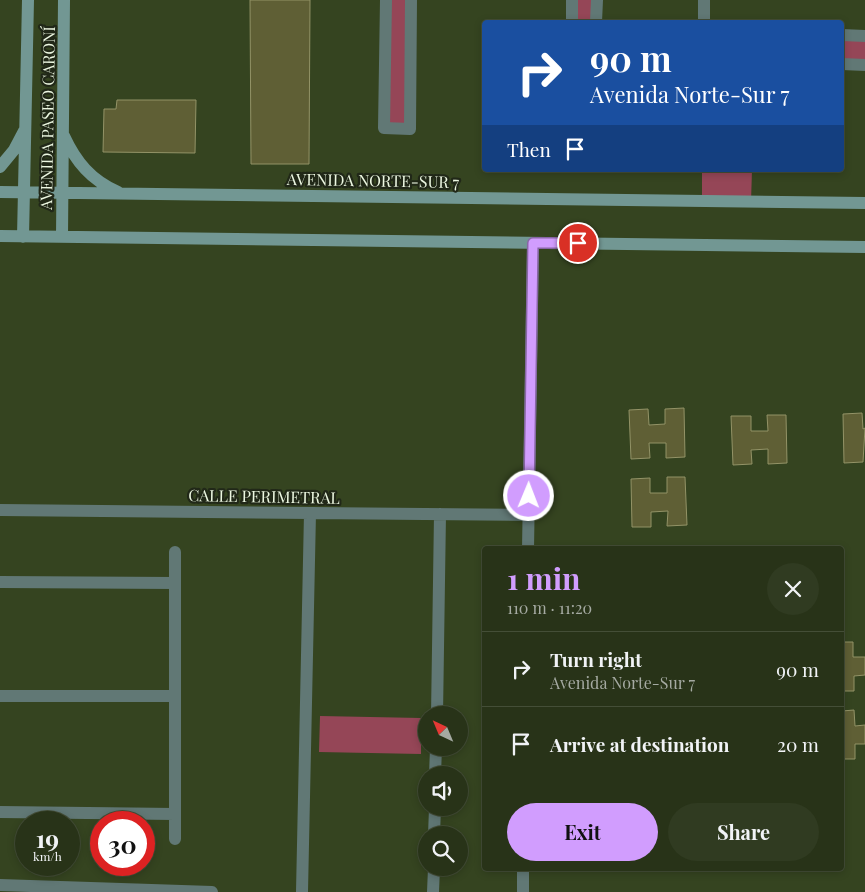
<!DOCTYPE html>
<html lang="en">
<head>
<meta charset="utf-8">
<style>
  body { margin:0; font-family:"Playfair Display",serif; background:#303b21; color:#f1f3f6; height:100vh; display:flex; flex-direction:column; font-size:19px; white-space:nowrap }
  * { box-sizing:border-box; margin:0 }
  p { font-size:16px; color:#a5aaa2 }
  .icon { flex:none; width:28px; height:28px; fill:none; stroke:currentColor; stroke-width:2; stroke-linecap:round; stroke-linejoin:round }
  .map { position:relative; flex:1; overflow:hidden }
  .sheet { position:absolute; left:482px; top:546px; width:362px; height:325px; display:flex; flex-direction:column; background:#283318; border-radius:5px; box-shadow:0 2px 8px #0003,0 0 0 1px #444e37 }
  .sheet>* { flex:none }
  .banner { position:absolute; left:482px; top:20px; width:362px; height:152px; border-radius:5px; box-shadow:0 2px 8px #0003,0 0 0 1px #444e37; background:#1a4fa0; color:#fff; overflow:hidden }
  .needle { width:32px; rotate:316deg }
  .tools { position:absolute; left:418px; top:706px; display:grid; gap:10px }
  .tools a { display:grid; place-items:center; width:50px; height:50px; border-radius:50%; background:#283318; box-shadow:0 2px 8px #0003,0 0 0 1px #444e37; font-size:25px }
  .speed { position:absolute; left:15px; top:811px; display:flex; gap:10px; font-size:25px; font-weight:700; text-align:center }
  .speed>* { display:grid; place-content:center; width:65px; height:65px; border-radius:50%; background:#283318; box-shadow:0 2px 8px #0003,0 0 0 1px #444e37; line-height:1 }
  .speed small { font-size:12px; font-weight:400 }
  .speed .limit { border:8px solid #d22; background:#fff; color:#111 }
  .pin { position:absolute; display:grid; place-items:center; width:42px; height:42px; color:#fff; margin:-21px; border:2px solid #fff; border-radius:50%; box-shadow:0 1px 5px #0007 }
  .me { position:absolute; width:55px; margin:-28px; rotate:1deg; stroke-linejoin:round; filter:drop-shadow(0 0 4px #0008) }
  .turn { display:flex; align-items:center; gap:18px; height:105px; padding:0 25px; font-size:22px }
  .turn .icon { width:65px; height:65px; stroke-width:2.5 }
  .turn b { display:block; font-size:35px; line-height:42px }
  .then { display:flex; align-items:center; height:48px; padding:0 25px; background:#0003; gap:10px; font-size:19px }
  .round { display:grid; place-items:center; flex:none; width:52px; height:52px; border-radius:26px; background:#303b21 }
  .summary { display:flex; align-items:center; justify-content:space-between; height:85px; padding:0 25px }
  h1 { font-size:30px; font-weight:700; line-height:38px; color:#d19dfe }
  .primary-button { display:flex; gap:10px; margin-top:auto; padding:10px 25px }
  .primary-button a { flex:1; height:58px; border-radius:30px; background:#d19dfe; color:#111; font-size:20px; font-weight:700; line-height:58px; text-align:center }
  .primary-button a+a { background:#303b21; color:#f1f3f6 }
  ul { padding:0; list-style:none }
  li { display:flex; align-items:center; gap:15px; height:75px; padding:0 25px; border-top:1px solid #444e37 }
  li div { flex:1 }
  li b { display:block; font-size:19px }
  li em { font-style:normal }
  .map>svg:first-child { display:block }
  .green { fill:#954657 }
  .building { fill:#5f5f35; stroke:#939367 }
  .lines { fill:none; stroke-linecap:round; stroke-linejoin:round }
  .street { stroke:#617875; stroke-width:12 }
  .secondary { stroke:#729793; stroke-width:12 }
  .route-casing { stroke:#8866a5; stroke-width:12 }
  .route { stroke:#d19dfe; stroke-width:9 }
  .labels { text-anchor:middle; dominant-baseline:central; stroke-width:4.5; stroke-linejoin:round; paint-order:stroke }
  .street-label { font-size:16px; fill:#edf8e2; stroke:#212818 }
</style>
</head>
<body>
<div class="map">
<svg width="865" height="892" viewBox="0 0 865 892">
  <rect width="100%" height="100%" fill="#354420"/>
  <path class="green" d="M386 0H411L410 129 384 128Z
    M572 0H597L596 22H572Z
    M842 35 865 36V65L843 64Z
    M702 170H752L751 202 702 200Z
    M320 716 421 718V754L319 752Z"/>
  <path class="building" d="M250 0H310L309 164H251Z
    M117 100H196L195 153 103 152 104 109H116Z
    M684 408 685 457 666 458V443H649L650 458 631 459 629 410 648 409 649 425 665 424V409Z
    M862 413 863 429 865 428 863 462 844 463 843 414Z
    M767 415H786L787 463 768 464V449L751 450 752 464 733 465 731 416H751V431H768Z
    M667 477H685L687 525 667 526 668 511 651 512V527H632L631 479 650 478V493H667Z
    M842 642H853V657H865V675L854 676V691H842Z
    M854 710 855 726 865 725V744H855V759H842V711Z"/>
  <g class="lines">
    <path class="street" d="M386 0 384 128 410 129 411 0
      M572 22V0
      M596 22 597 0
      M704 22V0
      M842 35 865 36
      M842 64 865 65
      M0 510 529 515
      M528 549 533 243
      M175 552V839
      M0 582 175 583
      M0 696H175
      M437 715 440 514
      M435 775 436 748
      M0 812 175 814
      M434 835 435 808
      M0 885 212 892
      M302 892 310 513
      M433 892 434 868
      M523 892V869"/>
    <path class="secondary" d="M64 136C76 162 91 180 118 192
      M0 167 14 150 24 131
      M0 192 865 203
      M0 236 865 247
      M23 237 28 0
      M62 237 64 0"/>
  </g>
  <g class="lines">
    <g class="route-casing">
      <path id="route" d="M529 496 533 243H578"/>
    </g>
    <use href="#route" class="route"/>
  </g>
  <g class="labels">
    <g class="street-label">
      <text transform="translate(47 118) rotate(-89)">AVENIDA PASEO CARONÍ</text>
      <text transform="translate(373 180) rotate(1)">AVENIDA NORTE-SUR 7</text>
      <text transform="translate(264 496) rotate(1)">CALLE PERIMETRAL</text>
    </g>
  </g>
</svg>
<div class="tools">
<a><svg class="needle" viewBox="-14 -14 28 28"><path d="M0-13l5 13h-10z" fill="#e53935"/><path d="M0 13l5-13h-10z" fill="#a5aaa2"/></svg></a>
<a><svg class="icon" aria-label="sound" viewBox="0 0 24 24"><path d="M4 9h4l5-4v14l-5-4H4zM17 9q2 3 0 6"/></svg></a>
<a><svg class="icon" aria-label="search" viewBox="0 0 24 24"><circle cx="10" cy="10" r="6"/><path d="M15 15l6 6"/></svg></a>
</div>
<div class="speed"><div>19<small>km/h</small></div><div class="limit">30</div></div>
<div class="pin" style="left:578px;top:243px;background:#d93025"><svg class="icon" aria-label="arrive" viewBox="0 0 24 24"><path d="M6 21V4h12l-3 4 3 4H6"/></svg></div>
<svg class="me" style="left:529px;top:496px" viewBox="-20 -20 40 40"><circle r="17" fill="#d19dfe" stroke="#fff" stroke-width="3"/><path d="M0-11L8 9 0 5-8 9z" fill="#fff"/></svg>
<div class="banner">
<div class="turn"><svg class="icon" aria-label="right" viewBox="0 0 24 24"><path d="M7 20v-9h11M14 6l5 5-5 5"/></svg><div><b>90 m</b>Avenida Norte-Sur 7</div></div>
<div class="then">Then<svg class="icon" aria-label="arrive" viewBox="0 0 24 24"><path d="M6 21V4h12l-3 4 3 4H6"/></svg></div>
</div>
<section class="sheet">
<div class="summary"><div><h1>1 min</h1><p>110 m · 11:20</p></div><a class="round"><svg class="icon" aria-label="close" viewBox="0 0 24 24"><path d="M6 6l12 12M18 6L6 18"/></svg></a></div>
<ul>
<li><svg class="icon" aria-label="right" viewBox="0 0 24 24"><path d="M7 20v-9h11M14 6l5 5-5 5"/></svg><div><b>Turn right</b><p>Avenida Norte-Sur 7</p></div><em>90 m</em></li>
<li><svg class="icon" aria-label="arrive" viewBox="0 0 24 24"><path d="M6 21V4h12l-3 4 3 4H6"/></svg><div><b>Arrive at destination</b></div><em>20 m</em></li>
</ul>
<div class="primary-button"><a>Exit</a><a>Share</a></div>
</section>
</div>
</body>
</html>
